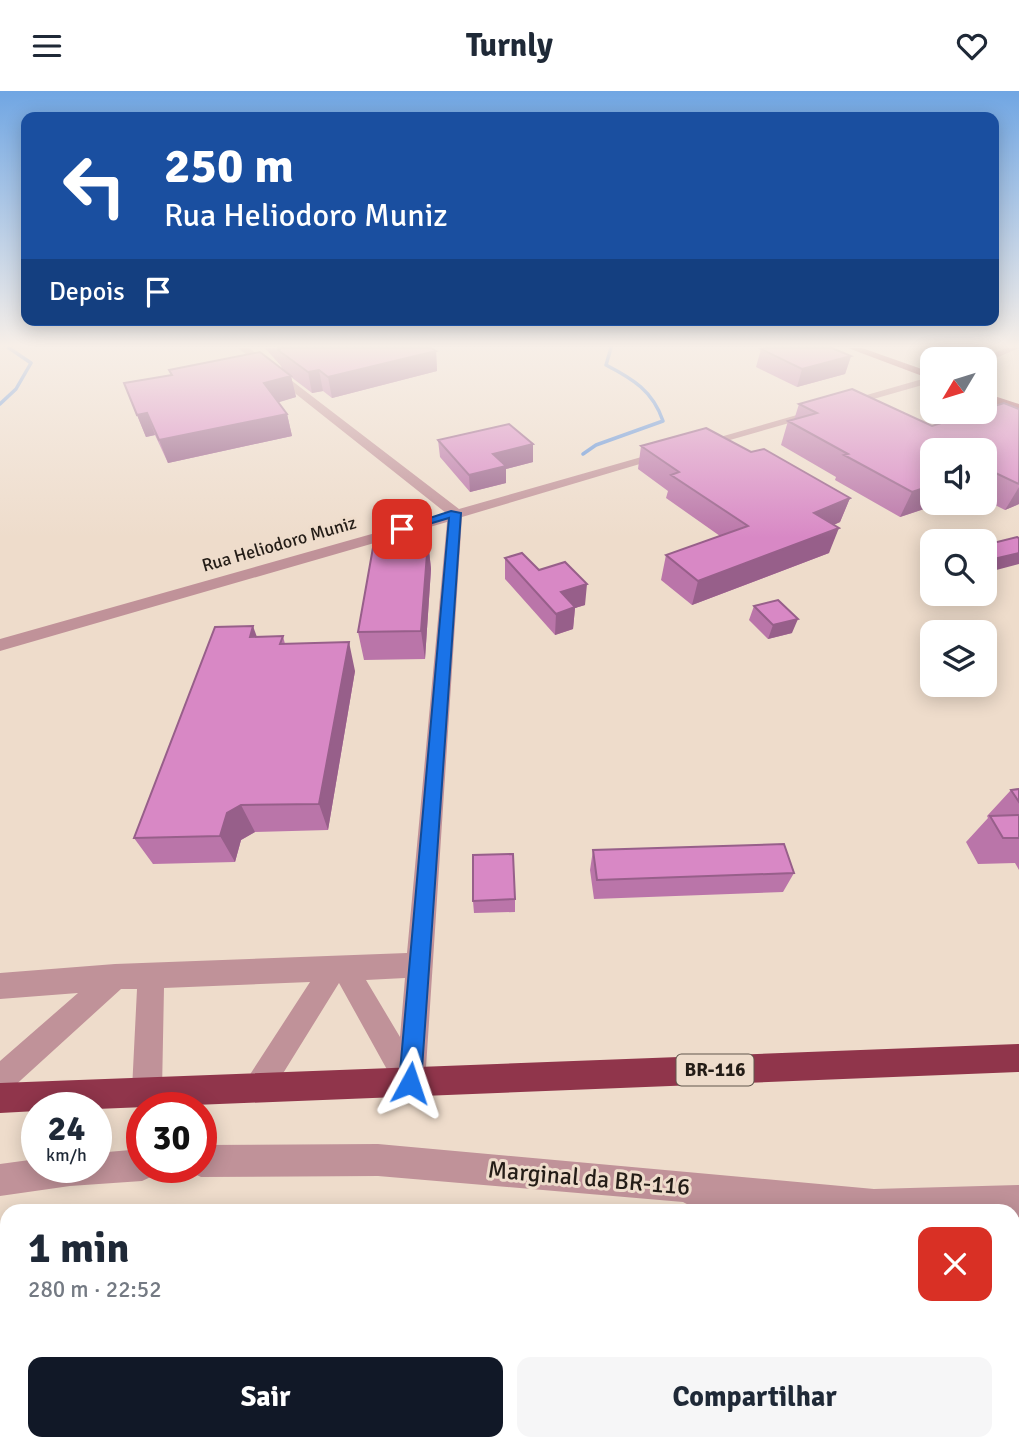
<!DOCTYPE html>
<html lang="pt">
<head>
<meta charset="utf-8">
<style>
  body { margin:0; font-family:Signika,sans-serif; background:#f6f6f7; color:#1f2937; height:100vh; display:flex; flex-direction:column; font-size:26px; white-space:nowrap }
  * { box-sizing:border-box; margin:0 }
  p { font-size:23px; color:#747a83 }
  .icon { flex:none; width:38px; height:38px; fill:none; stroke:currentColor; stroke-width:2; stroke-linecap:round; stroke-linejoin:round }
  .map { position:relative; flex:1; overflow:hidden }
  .panel { position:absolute; left:0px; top:1113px; width:1020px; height:247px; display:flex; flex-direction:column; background:#fff; border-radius:21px 21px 0 0; box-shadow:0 4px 18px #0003 }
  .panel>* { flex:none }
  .banner { position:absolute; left:21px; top:21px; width:978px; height:214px; border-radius:14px; box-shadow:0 4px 18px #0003; background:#1a4fa0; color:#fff; overflow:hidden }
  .needle { width:46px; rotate:232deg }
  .buttons { position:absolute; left:920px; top:256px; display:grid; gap:14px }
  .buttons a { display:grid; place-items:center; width:77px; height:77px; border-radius:14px; background:#fff; box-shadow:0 4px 18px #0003; font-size:35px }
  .speed { position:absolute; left:21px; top:1001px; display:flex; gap:14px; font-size:35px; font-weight:700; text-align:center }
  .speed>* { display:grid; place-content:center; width:91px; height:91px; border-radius:50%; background:#fff; box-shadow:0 4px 18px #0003; line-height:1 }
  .speed small { font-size:18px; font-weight:400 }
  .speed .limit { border:10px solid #d22; background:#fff; color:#111 }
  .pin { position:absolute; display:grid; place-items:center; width:60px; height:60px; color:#fff; margin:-30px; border-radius:14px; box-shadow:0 4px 10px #0006 }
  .me { position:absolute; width:77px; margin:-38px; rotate:5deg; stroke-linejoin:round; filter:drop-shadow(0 0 5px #0008) }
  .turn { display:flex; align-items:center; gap:24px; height:147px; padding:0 28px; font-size:32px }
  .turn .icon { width:91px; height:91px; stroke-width:2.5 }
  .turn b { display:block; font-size:49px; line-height:60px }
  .then { display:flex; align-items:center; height:66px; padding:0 28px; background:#0003; gap:14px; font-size:26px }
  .round { display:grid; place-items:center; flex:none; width:74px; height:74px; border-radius:14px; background:#f6f6f7 }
  .overview { display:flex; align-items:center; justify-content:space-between; height:119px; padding:0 28px }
  h1 { font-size:42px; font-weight:800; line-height:52px }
  .button { display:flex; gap:14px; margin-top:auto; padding:14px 28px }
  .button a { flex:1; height:80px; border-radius:14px; background:#111827; color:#fff; font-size:28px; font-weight:800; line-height:80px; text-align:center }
  .button a+a { background:#f6f6f7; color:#1f2937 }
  header { display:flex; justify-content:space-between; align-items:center; height:91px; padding:0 28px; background:#fff; font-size:32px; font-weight:800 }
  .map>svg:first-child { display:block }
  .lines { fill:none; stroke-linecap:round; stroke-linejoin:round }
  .stream { stroke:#5d91db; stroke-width:3.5 }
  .minor { fill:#c09299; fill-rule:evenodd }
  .major { fill:#9f4f60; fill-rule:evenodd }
  .highway { fill:#90354b; fill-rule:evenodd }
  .wall { fill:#ba75a9 }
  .shaded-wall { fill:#975f8a }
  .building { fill:#d888c5; stroke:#975f8a; stroke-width:2 }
  .route { fill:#1a73e8; stroke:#114b97; stroke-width:2 }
  .labels { text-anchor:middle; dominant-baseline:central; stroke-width:6; stroke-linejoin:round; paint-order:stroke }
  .far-street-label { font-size:18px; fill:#241d17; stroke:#eedccb }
  .shield { fill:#eedccb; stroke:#61564d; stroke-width:2 }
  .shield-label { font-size:19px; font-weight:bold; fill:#241d17 }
  .near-street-label { font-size:24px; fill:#241d17; stroke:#eedccb }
</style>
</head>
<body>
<header><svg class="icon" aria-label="menu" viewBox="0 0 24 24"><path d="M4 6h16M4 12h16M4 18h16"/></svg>Turnly<svg class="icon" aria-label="heart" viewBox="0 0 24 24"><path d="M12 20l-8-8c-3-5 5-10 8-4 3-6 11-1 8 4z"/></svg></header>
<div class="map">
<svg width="1019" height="1359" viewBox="0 0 1019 1359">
  <rect width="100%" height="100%" fill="#eedccb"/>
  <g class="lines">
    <path class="stream" d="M0 313 16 298 31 272 9 257
      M583 363 596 354 663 330C653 300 633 288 606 274L611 257"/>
    <path class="minor" d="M238 257H249L459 418 659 361 664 360 670 364 462 426 425 992 420 1002 410 1007 400 1002 339 892 269 1005 259 1010 249 1005 244 995 249 985 310 891 164 897 162 999 157 1009 147 1014 137 1009 132 999 137 898H121L10 999 0 1003V970L78 902 0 908V882L115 873 407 862 447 431 0 560V548L446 422ZM405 887 400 946 366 889Z
      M1005 257H1019L989 270 980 268Z
      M933 285V291L702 357 698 358 692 354Z
      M378 1053 874 1098 1019 1094V1126H1013V1120H775L746 1117 747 1120H700L683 1111 378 1085 201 1086 190 1081 188 1076H201V1054Z
      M142 1058V1076H157L153 1085 142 1090 70 1095 0 1105V1073L37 1068V1076H96V1062Z
      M1013 1196H1019V1230H1013Z"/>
    <path class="major" d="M848 257H862L933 282V289Z
      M985 302 1019 313V321L985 309Z"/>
    <path class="highway" d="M1019 953V981L96 1018 37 1017V1020L0 1022V992Z"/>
  </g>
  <path class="wall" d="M265 257H431L436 260 437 280 332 307 323 300 312 302 291 286 296 306 278 311 287 323 292 345 168 372 155 344 146 346 124 292 171 284 169 279 282 278 281 275Z
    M761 258 851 265 845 283 797 296 756 276Z
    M799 313 932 335 1019 318V413L1005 419 985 409V359L933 411H945L900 426 835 389 836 386 781 354 788 330 794 329Z
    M438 349 533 371 506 378V392L470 401 440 366Z
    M641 355 751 361 850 407 840 431 833 434 829 462 692 514 661 489 666 464 720 445 666 407 668 400 638 378Z
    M428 450 431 478 425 568 364 569 358 541Z
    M505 467 539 479 585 514 575 517 573 538 555 544 505 488Z
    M754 515 792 542 768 548 749 529Z
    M283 545 285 553 355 580 328 739 255 741 241 749 235 771 153 773 134 747 257 546Z
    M1019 698V779L1015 772 978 773 966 751 988 727 987 725 1011 699Z
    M593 759 794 782 783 801 594 808 590 779Z
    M515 808V821L474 822 473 810Z
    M555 1353H1013L1015 1359H555Z"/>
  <path class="shaded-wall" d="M436 260 437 280 332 307 328 286Z
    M851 265 845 283 797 296 802 278Z
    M319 279 323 300 312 302 308 281Z
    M291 285 296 306 270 314 264 292Z
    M147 322 155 344 146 346 137 324Z
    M287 323 292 345 168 372 159 349Z
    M533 353V371L506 378V392L470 401 469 384 493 363Z
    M933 394V411H945L900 426 912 401Z
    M1019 396V413L1005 419Z
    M850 407 840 431 806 447 814 422Z
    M839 437 829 462 692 514 698 490Z
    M428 450 431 478 425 568 421 540Z
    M1019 462V473L985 482V470Z
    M587 493 585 514 575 517 573 538 555 544 556 523 561 501Z
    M798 528 792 542 768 548 773 534Z
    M253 535 263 563 250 546Z
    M349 551 355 580 328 739 319 713Z
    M241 714 255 741 241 749 235 771 220 745 227 722Z"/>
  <path class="building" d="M279 257H431L436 260 328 286 319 279 308 281 278 259 280 258Z
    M767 257H832L851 265 802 278 761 258Z
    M260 261 291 285 264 292 287 323 159 349 147 322 137 324 124 292 172 284 169 279Z
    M852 298 932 335 979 320H985V318L1004 312 1019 318V393L985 377V359H933V394L912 401 844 364 848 363 788 330 817 322 799 313Z
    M509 333 533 353 493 363 506 375 469 384 438 349Z
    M706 337 751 361 764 358 850 407 814 422 839 437 698 490 666 464 748 435 671 384 679 381 641 355Z
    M1017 446 1019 447V462L985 470V454Z
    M428 450 421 540 358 541 374 451Z
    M522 462 539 479 565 471 587 493 561 501 575 516 556 523 505 467Z
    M778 509 798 528 773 534 754 515Z
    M253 535 250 546 283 545 280 553 349 551 319 713 241 714 227 722 220 745 134 747 215 536Z
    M1019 698V711L1011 699Z
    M1019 724V747H1003L990 725Z
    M784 753 794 782 597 789 593 759Z
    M513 763 515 808 473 810V764Z
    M559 1353H1013L1015 1359H559Z"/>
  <linearGradient id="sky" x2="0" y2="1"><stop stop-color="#70a6e3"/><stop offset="0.57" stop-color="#f7efe8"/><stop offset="1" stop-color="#f7efe8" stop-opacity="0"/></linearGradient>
  <rect width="1019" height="447" fill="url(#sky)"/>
  <path class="route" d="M451 420 461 422 421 992 418 1000 410 1003 402 1000 399 992 449 427 402 441 396 438Z"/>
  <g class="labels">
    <g class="far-street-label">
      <text transform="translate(279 453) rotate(-16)">Rua Heliodoro Muniz</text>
    </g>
    <rect class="shield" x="676.5" y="963.5" width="77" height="31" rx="5"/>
    <g class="shield-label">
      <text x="715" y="979">BR-116</text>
    </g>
    <g class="near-street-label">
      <text transform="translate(589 1087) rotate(5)">Marginal da BR-116</text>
    </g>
  </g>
</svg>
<div class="buttons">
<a><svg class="needle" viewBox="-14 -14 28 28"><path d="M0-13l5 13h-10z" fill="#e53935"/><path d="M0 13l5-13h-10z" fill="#747a83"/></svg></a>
<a><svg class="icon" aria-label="sound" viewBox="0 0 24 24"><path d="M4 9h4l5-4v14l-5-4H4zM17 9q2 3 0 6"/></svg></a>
<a><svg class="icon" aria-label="search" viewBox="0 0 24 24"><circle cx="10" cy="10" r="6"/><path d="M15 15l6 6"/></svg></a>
<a><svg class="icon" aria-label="layers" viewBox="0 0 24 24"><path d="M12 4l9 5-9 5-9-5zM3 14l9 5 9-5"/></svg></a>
</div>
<div class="speed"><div>24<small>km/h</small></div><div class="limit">30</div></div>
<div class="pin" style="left:402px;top:438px;background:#d93025"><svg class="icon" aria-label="arrive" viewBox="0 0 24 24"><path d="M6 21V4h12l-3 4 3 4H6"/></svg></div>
<svg class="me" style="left:410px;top:992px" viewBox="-20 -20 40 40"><path d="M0-17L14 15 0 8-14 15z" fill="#1a73e8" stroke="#fff" stroke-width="4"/></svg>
<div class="banner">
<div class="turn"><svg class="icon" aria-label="left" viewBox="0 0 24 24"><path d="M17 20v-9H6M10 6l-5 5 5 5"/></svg><div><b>250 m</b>Rua Heliodoro Muniz</div></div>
<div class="then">Depois<svg class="icon" aria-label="arrive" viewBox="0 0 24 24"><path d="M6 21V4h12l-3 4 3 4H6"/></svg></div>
</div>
<section class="panel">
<div class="overview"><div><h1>1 min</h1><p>280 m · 22:52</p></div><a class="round" style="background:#d93025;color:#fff"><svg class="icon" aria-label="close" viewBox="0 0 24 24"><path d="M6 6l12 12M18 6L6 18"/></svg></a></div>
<div class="button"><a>Sair</a><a>Compartilhar</a></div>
</section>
</div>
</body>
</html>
